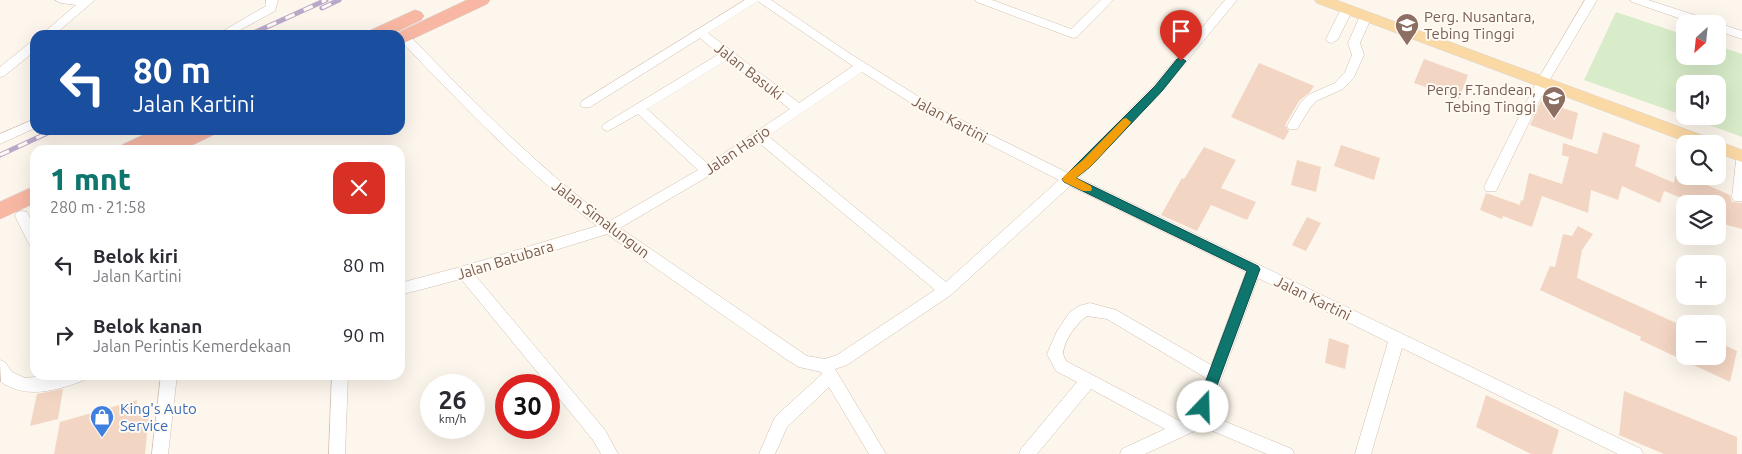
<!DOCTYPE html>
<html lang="id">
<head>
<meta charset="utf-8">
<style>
  body { margin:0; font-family:Ubuntu,sans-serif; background:#f2f2f3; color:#2b2b33; height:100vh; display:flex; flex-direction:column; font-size:19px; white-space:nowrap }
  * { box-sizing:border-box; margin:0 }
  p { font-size:16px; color:#7c7c81 }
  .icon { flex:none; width:28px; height:28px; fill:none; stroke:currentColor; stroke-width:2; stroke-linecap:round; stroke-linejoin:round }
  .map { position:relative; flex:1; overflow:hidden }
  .sheet { position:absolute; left:30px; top:145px; width:375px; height:235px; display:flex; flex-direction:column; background:#fff; border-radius:15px; box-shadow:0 5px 20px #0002 }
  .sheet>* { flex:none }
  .top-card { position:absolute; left:30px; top:30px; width:375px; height:105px; border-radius:15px; box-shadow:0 5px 20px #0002; background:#1a4fa0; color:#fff; overflow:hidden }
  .needle { width:32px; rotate:207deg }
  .tools { position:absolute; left:1676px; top:15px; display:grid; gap:10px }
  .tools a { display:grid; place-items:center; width:50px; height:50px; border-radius:10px; background:#fff; box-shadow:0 5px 20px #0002; font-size:25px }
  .speed { position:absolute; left:420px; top:374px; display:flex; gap:10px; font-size:25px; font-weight:700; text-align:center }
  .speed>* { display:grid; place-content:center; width:65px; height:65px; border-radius:50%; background:#fff; box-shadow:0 5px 20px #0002; line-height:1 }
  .speed small { font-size:12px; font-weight:400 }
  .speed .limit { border:8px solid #d22; background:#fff; color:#111 }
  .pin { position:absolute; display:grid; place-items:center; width:42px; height:42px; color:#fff; margin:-51px -21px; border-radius:50% 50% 50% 0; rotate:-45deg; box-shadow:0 0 5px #0007 }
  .pin .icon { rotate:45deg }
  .me { position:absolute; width:55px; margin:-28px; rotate:21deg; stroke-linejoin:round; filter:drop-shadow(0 0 4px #0008) }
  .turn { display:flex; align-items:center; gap:18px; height:105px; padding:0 20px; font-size:22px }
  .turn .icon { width:65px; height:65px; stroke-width:2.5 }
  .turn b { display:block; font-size:35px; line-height:42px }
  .round { display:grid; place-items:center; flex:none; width:52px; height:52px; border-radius:15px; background:#f2f2f3 }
  .summary { display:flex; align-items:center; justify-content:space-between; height:85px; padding:0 20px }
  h1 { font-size:30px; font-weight:800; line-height:38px; color:#0f766e }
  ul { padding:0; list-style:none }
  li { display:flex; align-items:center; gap:15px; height:70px; padding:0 20px }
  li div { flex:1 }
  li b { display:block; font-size:19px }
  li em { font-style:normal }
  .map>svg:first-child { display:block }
  .green { fill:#d8ecc9 }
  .building { fill:#f3d5c3 }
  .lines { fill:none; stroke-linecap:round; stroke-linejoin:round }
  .minor-casing { stroke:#d1beb0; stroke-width:1 }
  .major-casing { stroke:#dad1cd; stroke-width:1 }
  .highway-casing { stroke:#dad1cd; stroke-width:1 }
  .minor { fill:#fff; fill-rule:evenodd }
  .major { fill:#fbd9a5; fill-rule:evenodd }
  .highway { fill:#f7b7a3; fill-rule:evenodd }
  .rail-casing { stroke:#b9a8c9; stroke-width:5 }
  .rail { stroke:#fffaf3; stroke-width:3; stroke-dasharray:10; stroke-linecap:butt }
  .route { fill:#0f766e; stroke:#0a4d48 }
  .slow { fill:#f59e0b }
  .labels { text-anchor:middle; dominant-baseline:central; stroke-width:4; stroke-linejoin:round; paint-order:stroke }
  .education-label { font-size:15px; fill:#785e54; stroke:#fffaf3; text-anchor:start }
  .street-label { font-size:15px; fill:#7a5c4d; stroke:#fffaf3 }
  .shop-label { font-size:15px; fill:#366cbe; stroke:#fffaf3; text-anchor:start }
</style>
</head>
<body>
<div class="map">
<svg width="1742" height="454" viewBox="0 0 1742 454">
  <rect width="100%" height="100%" fill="#fdf6ec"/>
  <path class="green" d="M1616 12 1685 35V56H1718V46L1742 54V137L1685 116H1718V84H1685V116L1584 80Z"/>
  <path class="building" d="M1424 59 1468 75 1459 99 1414 83Z
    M1259 63 1314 86 1310 92 1299 101 1285 125 1289 131 1284 140 1231 117Z
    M1541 101 1578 113 1572 140 1530 125Z
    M1603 132 1640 145 1635 166 1674 183 1675 176H1699L1698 181 1730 195 1732 202 1742 203V229L1720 223 1719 204H1697L1664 191 1660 203 1622 186 1618 200 1591 190 1588 213 1542 196 1532 227 1503 216 1502 219 1480 210 1486 193 1520 205 1521 200 1523 201 1529 173 1562 184 1569 157 1562 155 1563 143 1597 154Z
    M1341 145 1380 158 1374 180 1334 166Z
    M1204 147 1236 160 1221 188 1256 202 1247 220 1211 205 1197 231 1161 215 1182 178 1184 179Z
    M1297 160 1321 167 1316 192 1291 185Z
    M1307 217 1321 223 1306 251 1292 245Z
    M1578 226 1593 234 1582 250 1577 278 1685 327V356H1718V342L1737 351 1730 382 1640 340 1641 337 1540 290 1550 266 1555 267 1563 234 1572 236Z
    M1329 338 1349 345 1345 369 1325 363Z
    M63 389 58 419 30 426 37 394Z
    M1624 391 1737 437V454H1664L1619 435Z
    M1486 395 1559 430 1552 454H1531L1476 427Z
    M137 400 136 410 150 406 145 454H54L60 422Z"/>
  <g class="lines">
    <g class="minor-casing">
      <path id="minor" d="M55 0H95L54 35H41L76 5 61 3Z
        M266 0H278L275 11 231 35H216L266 6Z
        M745 0H771L849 53 935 107 1068 173 1154 85 1225 0H1237L1162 91 1079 178 1641 449 1643 454H1618L1402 348 1371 454H1355L1388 342 1258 278 1211 407V414L1214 417 1292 449 1294 454H1267L1208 429 1197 430 1145 454H1120L1122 449 1165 429 1091 389 1037 454H1019L1021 449 1077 382 1056 371 1047 354 1057 331 1070 312 1079 306 1090 303 1116 310 1211 365 1246 272 1070 186 951 295 847 365 835 369 886 454H869L829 387 787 427 775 454H759L775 417 822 374 821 372 799 367 786 359 607 234 475 275 605 430 618 454H601L593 440 461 279 400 295V283L464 266 597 226C525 171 463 106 400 40L399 35 408 34C473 101 535 165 610 221L698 170 638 114 608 131 604 130 602 127 604 124 719 54 700 38 590 107H582L580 104 582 101ZM758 1 759 2 853 66 799 103 708 33ZM727 60 790 109 708 164 647 109ZM862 72 927 113 1059 180 946 282 768 136ZM758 142 935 290 837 355 825 359 807 356 620 228 712 174ZM1087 316 1107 319 1206 378 1195 407V416L1182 422 1066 361 1063 354C1064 340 1076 324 1087 316Z
        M975 0H992L1071 29 1101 0H1113L1077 37 1073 38 977 2Z
        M1585 0H1597L1549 81 1496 191H1486L1484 187 1537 81Z
        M1630 0H1648L1713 21 1715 24H1696L1632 2Z
        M1347 5 1353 9 1338 39 1332 43 1328 42 1326 39 1341 9Z
        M1366 12 1372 16 1360 43 1364 55 1354 77 1343 89 1316 101 1310 108 1297 129H1289L1287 126 1301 102 1308 95 1335 83 1345 72 1352 55 1348 43 1360 16Z
        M1718 23 1742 31V39L1718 31 1716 24Z
        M35 41V51L4 76 0 77V67L31 42Z
        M35 119V128L0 144V134Z
        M1742 156V201H1734L1732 197 1736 161 1737 158Z
        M22 211 27 212 35 228V247L30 246 15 216 17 212Z
        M0 360 5 362 12 372 25 378 55 375H88L85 380C58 390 27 400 1 382Z
        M161 375H177L168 454H152Z
        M332 375H348L345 454H329Z"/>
    </g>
    <g class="major-casing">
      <path id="major" d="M1315 0H1336L1742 150V162L1718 153V144H1692L1317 3Z"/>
    </g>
    <g class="highway-casing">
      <path id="highway" d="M467 0H490L487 4 406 42 400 44V35H393Z
        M415 10 421 12 424 16 421 20 390 35H366L369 31Z
        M154 130H181L178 135 167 140 189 130H216L213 135 182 150H154L157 145 147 150H119L122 145Z
        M35 186V203L0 219V202Z"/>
    </g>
    <use href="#minor" class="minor"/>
    <use href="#major" class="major"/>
    <use href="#highway" class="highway"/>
    <g class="rail-casing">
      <path id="rail" d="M322 8 339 0
        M249 35 326 0
        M0 155 54 130"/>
    </g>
    <use href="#rail" class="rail"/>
  </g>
  <path class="route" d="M1181 58 1186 61 1162 91 1091 166 1076 178 1258 266 1260 269 1209 407 1207 411 1203 413 1198 411 1196 407 1247 271 1064 182 1062 179 1155 86 1177 59Z"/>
  <path class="slow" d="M1126 118 1131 122 1130 124 1091 166 1076 178 1091 186 1092 189 1091 191H1083L1064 182 1062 179 1064 176 1083 160 1123 119Z"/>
  <defs>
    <g id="school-pin" transform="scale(1.25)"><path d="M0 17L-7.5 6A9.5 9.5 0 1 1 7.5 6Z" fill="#8d6e63" stroke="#fffaf3"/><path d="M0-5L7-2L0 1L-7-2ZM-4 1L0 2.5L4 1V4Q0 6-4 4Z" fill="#fff"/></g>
    <g id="shop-pin" transform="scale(1.25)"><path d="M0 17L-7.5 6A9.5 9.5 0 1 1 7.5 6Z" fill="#3f7fe0" stroke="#fffaf3"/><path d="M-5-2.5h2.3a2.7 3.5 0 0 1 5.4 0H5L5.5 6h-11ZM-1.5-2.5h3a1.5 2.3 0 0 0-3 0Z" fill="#fff"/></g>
  </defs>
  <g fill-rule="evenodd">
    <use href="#school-pin" x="1407" y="25"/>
    <use href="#school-pin" x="1554" y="98"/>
    <use href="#shop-pin" x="102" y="417"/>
  </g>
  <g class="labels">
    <g class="education-label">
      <text x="1424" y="16">Perg. Nusantara,<tspan x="1424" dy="17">Tebing Tinggi</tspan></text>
      <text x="1536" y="89" text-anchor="end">Perg. F.Tandean,<tspan x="1536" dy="17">Tebing Tinggi</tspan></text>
    </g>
    <g class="street-label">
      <text transform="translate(749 71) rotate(38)">Jalan Basuki</text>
      <text transform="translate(950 119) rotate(28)">Jalan Kartini</text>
      <text transform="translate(737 150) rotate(-34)">Jalan Harjo</text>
      <text transform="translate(601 219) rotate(37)">Jalan Simalungun</text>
      <text transform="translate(505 260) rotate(-17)">Jalan Batubara</text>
      <text transform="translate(1313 298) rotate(26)">Jalan Kartini</text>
    </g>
    <g class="shop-label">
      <text x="120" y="408">King's Auto<tspan x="120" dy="17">Service</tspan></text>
    </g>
  </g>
</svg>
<div class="tools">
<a><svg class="needle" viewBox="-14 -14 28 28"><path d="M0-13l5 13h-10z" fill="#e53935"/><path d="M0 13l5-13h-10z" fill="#7c7c81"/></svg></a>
<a><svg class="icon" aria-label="sound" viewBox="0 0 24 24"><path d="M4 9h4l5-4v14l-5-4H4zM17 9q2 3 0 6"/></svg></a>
<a><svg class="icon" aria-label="search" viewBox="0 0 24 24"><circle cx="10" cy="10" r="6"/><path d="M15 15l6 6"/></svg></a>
<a><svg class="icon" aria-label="layers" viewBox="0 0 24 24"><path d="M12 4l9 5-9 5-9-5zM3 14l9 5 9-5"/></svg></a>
<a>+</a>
<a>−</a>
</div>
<div class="speed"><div>26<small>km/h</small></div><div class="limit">30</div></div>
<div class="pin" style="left:1181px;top:61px;background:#d93025"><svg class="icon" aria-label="arrive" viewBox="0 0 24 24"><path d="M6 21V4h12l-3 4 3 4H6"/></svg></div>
<svg class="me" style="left:1203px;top:407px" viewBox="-20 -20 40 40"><circle r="19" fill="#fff"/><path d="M0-13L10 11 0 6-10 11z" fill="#0f766e"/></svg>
<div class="top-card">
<div class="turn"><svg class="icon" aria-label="left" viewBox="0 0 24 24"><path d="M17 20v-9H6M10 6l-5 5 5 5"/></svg><div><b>80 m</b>Jalan Kartini</div></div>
</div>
<section class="sheet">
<div class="summary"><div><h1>1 mnt</h1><p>280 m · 21:58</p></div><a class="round" style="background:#d93025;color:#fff"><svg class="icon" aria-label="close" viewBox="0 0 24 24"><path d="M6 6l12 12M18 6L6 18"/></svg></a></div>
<ul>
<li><svg class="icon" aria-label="left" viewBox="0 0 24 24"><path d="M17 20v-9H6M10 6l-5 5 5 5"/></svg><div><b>Belok kiri</b><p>Jalan Kartini</p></div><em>80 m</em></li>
<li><svg class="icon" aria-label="right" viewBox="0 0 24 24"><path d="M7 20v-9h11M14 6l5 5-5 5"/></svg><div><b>Belok kanan</b><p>Jalan Perintis Kemerdekaan</p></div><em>90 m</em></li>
</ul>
</section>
</div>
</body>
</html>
